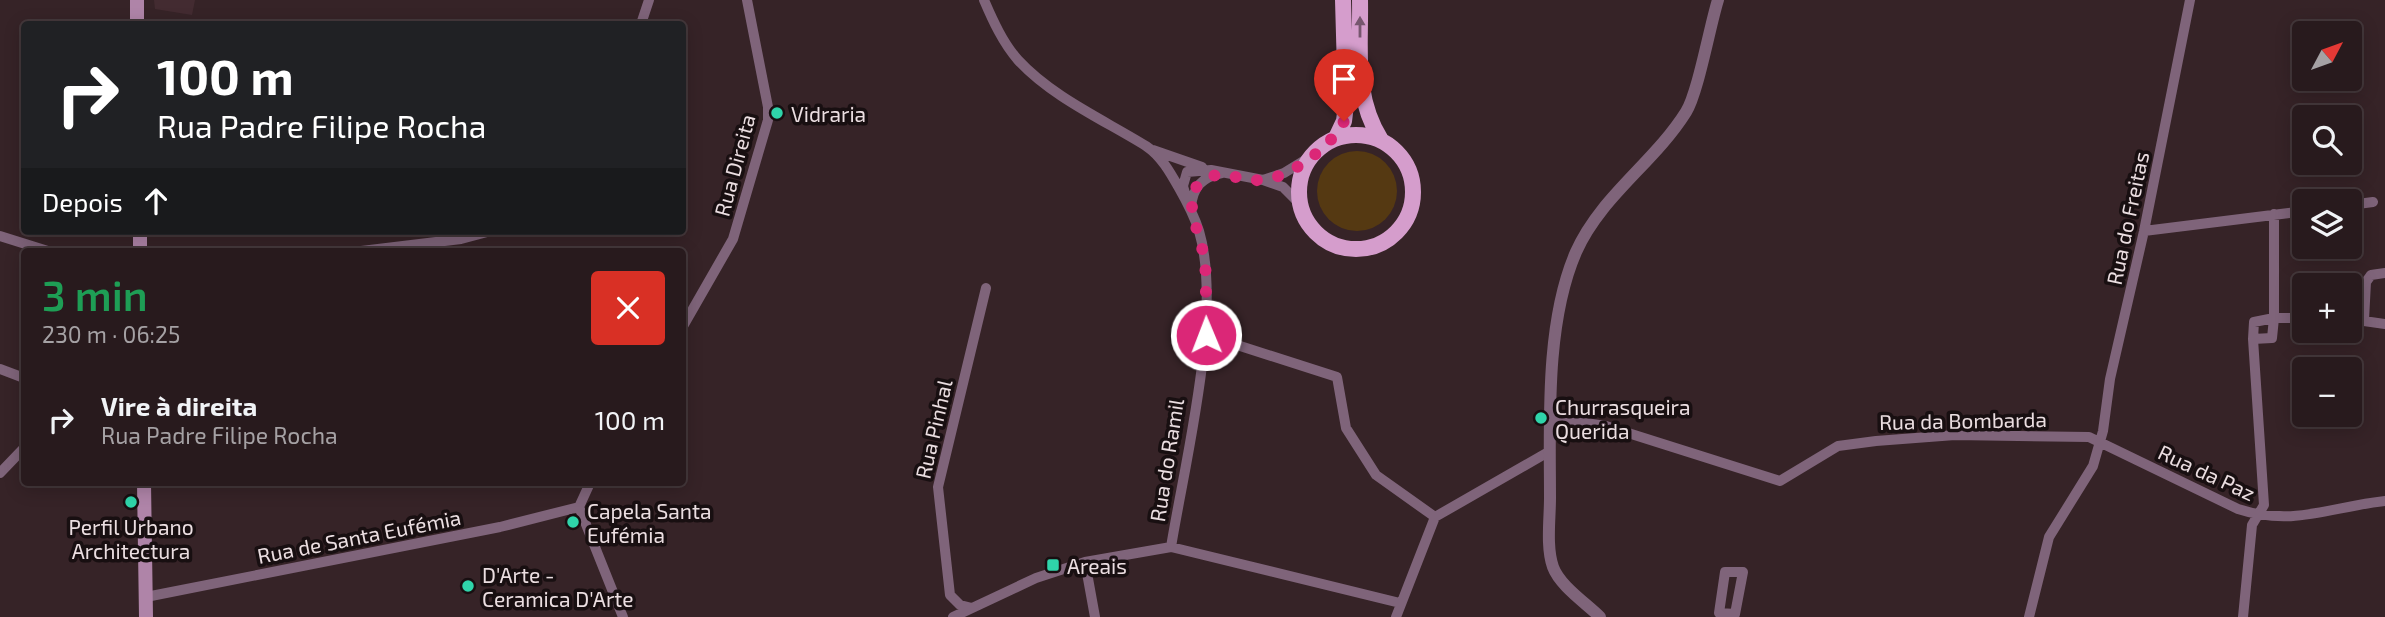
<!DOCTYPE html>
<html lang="pt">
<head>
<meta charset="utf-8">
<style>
  body { margin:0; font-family:"Exo 2",sans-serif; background:#34272a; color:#f1f3f6; height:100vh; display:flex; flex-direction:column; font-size:26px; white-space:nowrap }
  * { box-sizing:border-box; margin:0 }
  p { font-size:23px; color:#a5a1a4 }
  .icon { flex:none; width:38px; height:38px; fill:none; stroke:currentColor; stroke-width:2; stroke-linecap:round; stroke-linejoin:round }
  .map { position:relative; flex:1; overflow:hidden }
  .drawer { position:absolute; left:21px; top:248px; width:665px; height:238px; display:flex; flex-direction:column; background:#281a1d; border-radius:7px; box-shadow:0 4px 18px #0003,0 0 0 2px #44383b }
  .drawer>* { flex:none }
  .top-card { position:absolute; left:21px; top:21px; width:665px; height:214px; border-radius:7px; box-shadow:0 4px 18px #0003,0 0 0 2px #44383b; background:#202124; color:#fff; overflow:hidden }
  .needle { width:46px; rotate:49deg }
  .buttons { position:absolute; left:2292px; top:21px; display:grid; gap:14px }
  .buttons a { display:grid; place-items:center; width:70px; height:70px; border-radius:7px; background:#281a1d; box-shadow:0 4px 18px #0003,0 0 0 2px #44383b; font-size:35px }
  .pin { position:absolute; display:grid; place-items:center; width:60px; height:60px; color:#fff; margin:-72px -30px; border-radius:50% 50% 50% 0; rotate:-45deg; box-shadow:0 0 7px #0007 }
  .pin .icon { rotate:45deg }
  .me { position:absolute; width:77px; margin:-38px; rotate:359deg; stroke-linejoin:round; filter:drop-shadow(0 0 5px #0008) }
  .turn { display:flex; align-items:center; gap:24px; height:147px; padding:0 21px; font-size:32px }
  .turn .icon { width:91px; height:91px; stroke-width:2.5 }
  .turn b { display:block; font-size:49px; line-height:60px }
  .then { display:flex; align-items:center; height:66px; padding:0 21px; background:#0003; gap:14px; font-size:26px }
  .round { display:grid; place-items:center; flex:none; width:74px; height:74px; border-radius:7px; background:#34272a }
  .summary { display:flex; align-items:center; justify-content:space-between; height:119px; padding:0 21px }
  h1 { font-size:42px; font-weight:600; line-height:52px; color:#1e9e55 }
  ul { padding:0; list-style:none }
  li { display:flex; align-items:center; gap:21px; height:105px; padding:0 21px }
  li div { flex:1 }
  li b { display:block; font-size:26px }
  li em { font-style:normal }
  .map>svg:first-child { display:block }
  .built { fill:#432b31 }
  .green { fill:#553912 }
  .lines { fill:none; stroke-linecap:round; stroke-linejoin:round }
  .minor { stroke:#7f647a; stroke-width:10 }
  .tertiary { stroke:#7f647a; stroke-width:12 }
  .secondary { stroke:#af84a8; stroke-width:14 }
  .primary { stroke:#d59dcc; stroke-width:16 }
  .oneway { fill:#76566e }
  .route { stroke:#db2777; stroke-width:12; stroke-dasharray:0 21.6 }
  .poi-dot { fill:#2fd4aa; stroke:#180f11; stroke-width:2.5 }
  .labels { text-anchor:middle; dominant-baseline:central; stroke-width:7; stroke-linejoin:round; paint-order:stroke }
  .poi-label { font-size:21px; fill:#ebdee1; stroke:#180f11; text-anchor:start }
  .street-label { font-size:21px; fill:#ebdee1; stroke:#180f11 }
</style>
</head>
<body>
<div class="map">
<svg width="2385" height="617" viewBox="0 0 2385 617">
  <rect width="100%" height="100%" fill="#362327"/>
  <path class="built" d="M154 0H195L192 15 155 9Z"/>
  <path class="green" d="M1317 191a40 40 0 1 1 80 0a40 40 0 1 1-80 0Z"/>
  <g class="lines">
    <path class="minor" d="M641 24 649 0
      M1153 150 1202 167
      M1263 180 1284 173 1310 157
      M1185 193 1183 186 1187 172 1211 170 1263 180 1283 187 1300 204
      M2350 205 2373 202
      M1191 207C1193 187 1202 177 1222 173
      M2274 214V318H2305
      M2144 231 2305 211
      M0 236 51 252
      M353 252 461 239 491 231
      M2350 319 2385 324
      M2364 320 2366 282 2371 275 2385 273
      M682 328 733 239 768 120V107L747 0
      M1206 335 1337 377 1346 428 1376 475 1435 517
      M0 369 24 378
      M1551 418 1606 426 1780 481 1838 446 1876 441 1955 435 2089 437 2238 509C2293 527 2330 507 2385 501
      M0 473 24 448
      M579 507 623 617
      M579 507 590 483
      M1171 547 1400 603
      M1085 562 1095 617
      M1725 572H1743L1735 614 1719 613Z
      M146 597 500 527 579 507
      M972 608 960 605 950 595 938 487 986 288
      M953 617 1036 578 1085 562 1171 547C1185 461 1223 312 1199 231 1194 215 1187 202 1179 188 1170 172 1161 156 1146 146 1104 120 1052 97 1018 60 1003 43 993 21 984 0
      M1396 617 1435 517 1550 451
      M2029 617 2049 537 2093 466 2103 431 2110 379 2144 231 2190 0
      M2243 617 2252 525 2264 505 2253 339 2254 322 2274 318 2272 338 2253 339"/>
    <path class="tertiary" d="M1600 617C1586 603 1560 586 1553 567 1546 547 1550 519 1550 498 1550 423 1545 323 1576 252 1601 196 1654 163 1686 112 1698 93 1710 25 1718 0"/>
    <path class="secondary" d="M137 0V24
      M140 231V252
      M144 483 146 617"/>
    <path class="primary" d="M1360 0C1361 50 1353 95 1381 140
      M1299 192a57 57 0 1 1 114 0a57 57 0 1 1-114 0Z
      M1336 138 1344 121 1346 105 1343 0"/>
  </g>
  <defs><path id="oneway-solid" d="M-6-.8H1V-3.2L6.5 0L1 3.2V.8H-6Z" transform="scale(1.75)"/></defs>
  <use class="oneway" href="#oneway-solid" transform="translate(1360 27) rotate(-90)"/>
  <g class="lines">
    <path class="route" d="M1206 335C1205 312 1207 287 1205 263 1202 239 1189 216 1192 192 1217 161 1231 182 1262 180 1290 178 1333 145 1344 121"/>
  </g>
  <g class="poi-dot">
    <circle cx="777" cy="113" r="7"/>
    <circle cx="1541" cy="418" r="7"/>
    <circle cx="131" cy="502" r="7"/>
    <circle cx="573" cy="522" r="7"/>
    <rect x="1046" y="558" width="14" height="14" rx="3.5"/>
    <circle cx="468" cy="586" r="7"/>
  </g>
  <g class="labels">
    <g class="poi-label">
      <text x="791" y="113">Vidraria</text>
      <text x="1555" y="406">Churrasqueira<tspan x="1555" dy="24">Querida</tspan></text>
      <text x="587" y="510">Capela Santa<tspan x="587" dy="24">Eufémia</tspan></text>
      <text x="131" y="526" text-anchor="middle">Perfil Urbano<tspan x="131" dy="24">Architectura</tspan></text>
      <text x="1067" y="565">Areais</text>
      <text x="482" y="574">D'Arte -<tspan x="482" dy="24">Ceramica D'Arte</tspan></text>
    </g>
    <g class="street-label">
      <text transform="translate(734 165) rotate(-75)">Rua Direita</text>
      <text transform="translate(2127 218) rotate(-78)">Rua do Freitas</text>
      <text transform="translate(1963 420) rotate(-1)">Rua da Bombarda</text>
      <text transform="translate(933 429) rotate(-77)">Rua Pinhal</text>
      <text transform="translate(1166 460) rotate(-81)">Rua do Ramil</text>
      <text transform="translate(2207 472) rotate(25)">Rua da Paz</text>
      <text transform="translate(359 536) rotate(-11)">Rua de Santa Eufémia</text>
    </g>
  </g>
</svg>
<div class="buttons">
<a><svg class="needle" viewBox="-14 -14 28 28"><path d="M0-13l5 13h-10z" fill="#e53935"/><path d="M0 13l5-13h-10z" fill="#a5a1a4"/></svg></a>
<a><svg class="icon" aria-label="search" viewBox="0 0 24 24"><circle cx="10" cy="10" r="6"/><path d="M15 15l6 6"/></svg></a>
<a><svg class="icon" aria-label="layers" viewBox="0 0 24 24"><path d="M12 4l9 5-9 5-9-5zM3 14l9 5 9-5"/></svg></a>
<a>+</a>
<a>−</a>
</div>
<div class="pin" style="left:1344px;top:121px;background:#d93025"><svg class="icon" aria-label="arrive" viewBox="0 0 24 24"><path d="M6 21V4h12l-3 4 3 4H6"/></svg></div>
<svg class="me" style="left:1206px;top:335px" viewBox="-20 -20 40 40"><circle r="17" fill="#db2777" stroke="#fff" stroke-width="3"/><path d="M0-11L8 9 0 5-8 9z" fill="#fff"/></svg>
<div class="top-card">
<div class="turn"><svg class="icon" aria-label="right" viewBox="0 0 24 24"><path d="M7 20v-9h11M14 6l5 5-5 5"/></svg><div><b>100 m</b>Rua Padre Filipe Rocha</div></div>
<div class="then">Depois<svg class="icon" aria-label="ahead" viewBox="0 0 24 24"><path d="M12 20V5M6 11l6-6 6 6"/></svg></div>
</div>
<section class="drawer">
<div class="summary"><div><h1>3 min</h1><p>230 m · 06:25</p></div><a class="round" style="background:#d93025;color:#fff"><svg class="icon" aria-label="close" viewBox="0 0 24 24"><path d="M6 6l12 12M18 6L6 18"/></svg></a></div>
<ul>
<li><svg class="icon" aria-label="right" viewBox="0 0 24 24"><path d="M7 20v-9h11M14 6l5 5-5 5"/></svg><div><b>Vire à direita</b><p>Rua Padre Filipe Rocha</p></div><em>100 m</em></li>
</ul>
</section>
</div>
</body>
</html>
